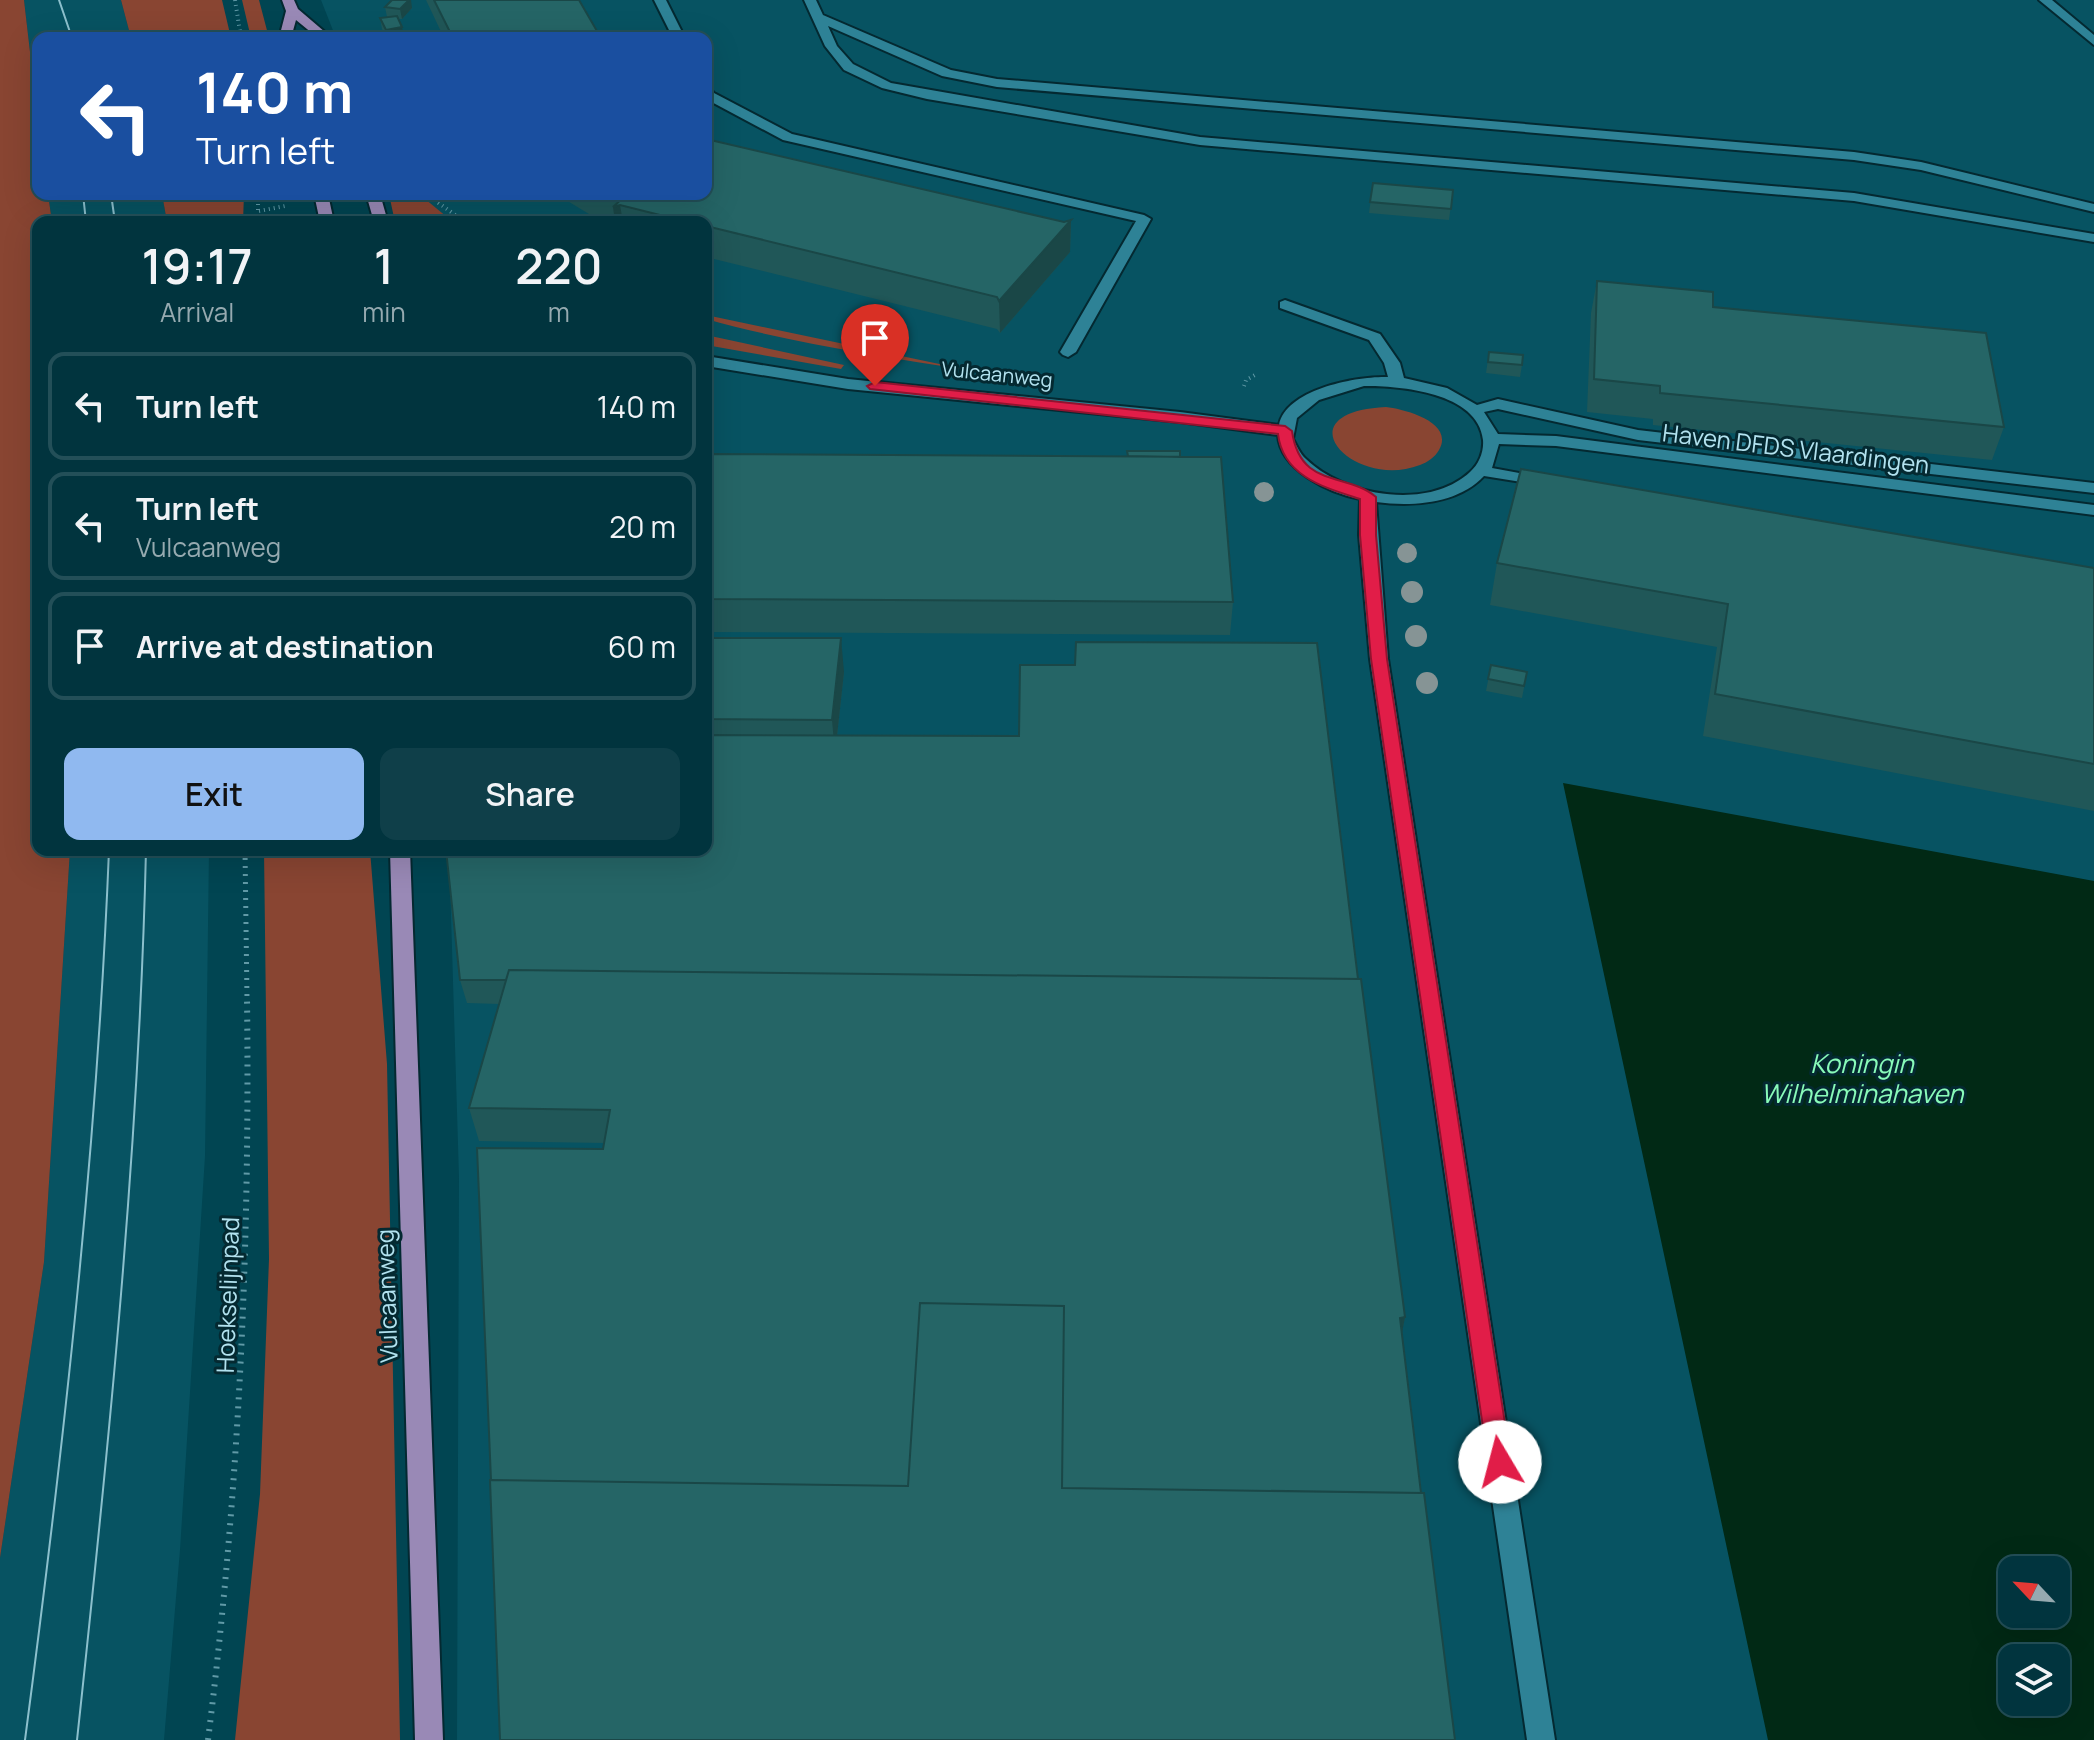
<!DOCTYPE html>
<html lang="en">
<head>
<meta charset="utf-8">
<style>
  body { margin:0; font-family:Manrope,sans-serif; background:#0f3f49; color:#f1f3f6; height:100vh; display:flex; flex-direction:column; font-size:30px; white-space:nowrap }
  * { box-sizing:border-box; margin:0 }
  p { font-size:26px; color:#96aab0 }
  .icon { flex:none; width:44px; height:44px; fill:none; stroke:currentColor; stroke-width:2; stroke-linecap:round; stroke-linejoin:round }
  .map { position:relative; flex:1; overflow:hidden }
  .panel { position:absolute; left:32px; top:216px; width:680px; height:640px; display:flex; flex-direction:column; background:#01343e; border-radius:16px; box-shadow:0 8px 32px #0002,0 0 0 2px #234f58 }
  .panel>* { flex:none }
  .guide { position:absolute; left:32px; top:32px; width:680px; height:168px; border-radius:16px; box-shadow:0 8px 32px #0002,0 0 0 2px #234f58; background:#1a4fa0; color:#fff; overflow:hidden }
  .needle { width:52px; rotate:296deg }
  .tools { position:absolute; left:1998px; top:1556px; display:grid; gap:16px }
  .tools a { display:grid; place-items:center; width:72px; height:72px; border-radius:16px; background:#01343e; box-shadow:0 8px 32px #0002,0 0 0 2px #234f58; font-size:40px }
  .pin { position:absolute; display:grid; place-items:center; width:68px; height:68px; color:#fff; margin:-82px -34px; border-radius:50% 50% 50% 0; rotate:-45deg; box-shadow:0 0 8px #0007 }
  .pin .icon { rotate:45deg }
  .me { position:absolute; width:88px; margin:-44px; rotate:352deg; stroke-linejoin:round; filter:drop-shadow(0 0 6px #0008) }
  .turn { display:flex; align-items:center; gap:28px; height:168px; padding:0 32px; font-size:36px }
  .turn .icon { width:104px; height:104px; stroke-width:2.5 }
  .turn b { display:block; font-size:56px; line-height:68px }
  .eta { display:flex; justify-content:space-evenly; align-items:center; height:136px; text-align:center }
  .eta b { font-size:48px; font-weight:600; line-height:56px }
  .primary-button { display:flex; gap:16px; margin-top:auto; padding:16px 32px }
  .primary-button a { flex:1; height:92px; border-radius:16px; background:#90b9f0; color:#111; font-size:32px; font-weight:600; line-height:92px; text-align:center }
  .primary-button a+a { background:#0f3f49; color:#f1f3f6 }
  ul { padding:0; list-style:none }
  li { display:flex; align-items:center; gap:24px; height:108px; margin:0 16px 12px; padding:0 16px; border:4px solid #234f58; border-radius:16px }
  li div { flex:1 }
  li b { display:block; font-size:30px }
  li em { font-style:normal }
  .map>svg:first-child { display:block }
  .built { fill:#075362; fill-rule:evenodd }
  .green { fill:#894532 }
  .water { fill:#012915; fill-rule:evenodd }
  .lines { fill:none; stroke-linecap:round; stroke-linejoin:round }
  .minor-casing { stroke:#042931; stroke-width:4 }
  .major-casing { stroke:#042931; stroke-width:4 }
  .path-far2 { stroke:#619aa7; stroke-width:4; stroke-dasharray:1 4; stroke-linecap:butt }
  .path-far1 { stroke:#619aa7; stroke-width:5; stroke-dasharray:2 6; stroke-linecap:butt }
  .path { stroke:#619aa7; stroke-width:6; stroke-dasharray:2 7; stroke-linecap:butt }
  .minor { fill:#2e8296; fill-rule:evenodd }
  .major { fill:#9989b6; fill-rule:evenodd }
  .tram { stroke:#8cc0cd; stroke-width:2 }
  .tree { fill:#869495 }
  .wall { fill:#205758 }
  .shaded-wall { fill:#1a4747 }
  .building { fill:#256566; stroke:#1a4747; stroke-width:2 }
  .route { fill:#e11d48; stroke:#92132f; stroke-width:2 }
  .labels { text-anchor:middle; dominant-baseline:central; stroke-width:6; stroke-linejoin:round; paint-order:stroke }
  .far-street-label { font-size:20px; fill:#b2e2ef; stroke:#042931 }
  .street-label { font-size:24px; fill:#b2e2ef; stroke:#042931 }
  .water-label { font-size:26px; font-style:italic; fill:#89fbb9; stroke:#042931 }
</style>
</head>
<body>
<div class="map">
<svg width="2094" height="1740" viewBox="0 0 2094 1740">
  <rect width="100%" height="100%" fill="#014552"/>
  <path class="built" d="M24 0H121L131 38H38V121Z
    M321 0H2094V1740H457L459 1177 449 850H706V222H398L389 194H706V38H336ZM2012 1570H2056V1614H2012ZM2012 1658H2056V1702H2012Z
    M48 194H162L167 222H52Z
    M70 850H209L205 1156 180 1550 164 1740H0V1558L44 1262Z"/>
  <path class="green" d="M0 0H24L38 121V194H48L52 222H38V850H70L44 1262 0 1558Z
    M121 0H222L231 38H131Z
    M242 0H259L269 38H251Z
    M162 194H244L243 222H167Z
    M419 194 453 222H395L390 199Z
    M706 315 968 370C880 356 792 343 706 319Z
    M706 335 844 365 841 369 706 345Z
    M1386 407C1404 409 1455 422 1439 450 1435 457 1428 462 1420 465 1353 491 1280 412 1386 407Z
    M264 850H370L387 1064 400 1740H235L260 1494 269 1259Z"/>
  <path class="water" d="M1563 783 2094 881V1740H1768ZM2012 1570H2056V1614H2012ZM2012 1658H2056V1702H2012Z"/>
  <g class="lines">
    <g class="minor-casing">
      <path id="minor" d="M654 0H666L685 38H673Z
        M804 0H816L823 15 951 70 997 79 1854 152 1921 162 2094 204V212L1921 170 1854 160 997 87 942 76 828 26 837 46 853 64 891 83 1200 137 1854 193 2094 234V242L1854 201 1200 145 927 99 882 88 844 70 825 46Z
        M2039 0H2052L2094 35V45Z
        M706 85 714 93 792 134 1144 215 1151 219 1076 352 1068 357 1063 355 1060 352 1136 221 783 140 706 99Z
        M1285 300 1380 334 1400 363 1404 378 1447 388 1477 405 1498 399 1638 430 2094 483V493L1638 440 1498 409 1484 412 1498 434 1556 436 2094 505V515L1556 446 1499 444 1492 468 1552 479 1554 483 1552 487 1484 476C1458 504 1412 507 1376 502L1388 659 1555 1740H1527L1370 659 1359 535 1360 499C1329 493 1280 470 1278 435L1180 422 848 389 706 366V356L848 379 1180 412 1279 425C1286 389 1357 376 1388 377L1384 363 1369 340 1280 308V302ZM1364 386C1400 386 1478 392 1483 440 1484 452 1479 464 1470 472 1428 511 1344 496 1306 459 1300 454 1297 446 1293 439L1297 418 1319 400Z"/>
    </g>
    <g class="major-casing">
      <path id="major" d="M282 0H294L298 9 332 38H318L296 20 291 38H279L286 11Z
        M314 194H328L334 222H320Z
        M366 194H380L388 222H374Z
        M390 850H410L443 1740H415Z"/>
    </g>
    <path class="path-far2" d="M235 0 241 38
      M258 194V222
      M426 194 465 222
      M259 211 285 206
      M1244 386 1246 380 1257 374"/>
    <path class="path-far1" d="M245 850 247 999"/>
    <path class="path" d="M208 1740C239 1493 250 1246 247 997"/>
    <use href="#minor" class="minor"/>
    <use href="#major" class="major"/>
    <path class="tram" d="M59 0 72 38
      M83 194 86 222
      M111 194 115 222
      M25 1740C64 1444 97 1148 109 850
      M77 1740C109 1444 139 1148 146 850"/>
  </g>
  <g class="tree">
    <circle cx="1264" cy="492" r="10"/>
    <circle cx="1407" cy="553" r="10"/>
    <circle cx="1412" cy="592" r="11"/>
    <circle cx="1416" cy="636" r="11"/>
    <circle cx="1427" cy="683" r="11"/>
  </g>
  <path class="wall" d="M426 0H579L601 38H444Z
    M385 7 412 8 402 19H398L404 37 387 38 382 29 380 18 387 17Z
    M1373 183 1453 190 1449 220 1369 213Z
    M556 194H706L1064 222 1071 220 1070 252 1000 333 997 329 706 257V222H611L589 214Z
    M1597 281 1713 307 2004 427 1992 460 1653 425V419L1587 412 1591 313Z
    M1489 352 1522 365 1520 377 1486 373Z
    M706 454 1180 457 1233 602 1230 635 706 632Z
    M1497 563 2094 568V811L1703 736 1717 647 1490 605Z
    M706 638 844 672 837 736 1358 979 1405 1317 1402 1332 491 1480 603 1149 605 1143 479 1141 469 1108 499 1004 467 1003 460 980 706 850Z
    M1491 665 1527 672 1522 698 1486 691Z"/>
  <path class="shaded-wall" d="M409 0H411L412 8 402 19 400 9Z
    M402 27 404 37 388 38 386 30Z
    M620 205 623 222H615L613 207Z
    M1071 220 1070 252 1000 333 999 301Z
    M841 638 844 672 835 754 832 720Z
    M1405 1317 1399 1349 1400 1318Z"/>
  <path class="building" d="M392 0H409L400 9 385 7Z
    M434 0H579L601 38H453Z
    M397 16 402 27 386 30 380 18Z
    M706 139 1064 222 1071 220 999 301 997 297 706 226V222H688L620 205 613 207 624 197 614 194H706Z
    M1373 183 1453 190 1451 209 1370 202Z
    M1597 281 1713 292V307L1986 333 2004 427 1660 393V386L1594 379Z
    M1489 352 1523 355 1522 365 1488 362Z
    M1127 451H1180V457L1128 456Z
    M706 454 1221 457 1233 602 706 599Z
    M1521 469 2094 568V764L1715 694 1728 604 1497 563Z
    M706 638H841L832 720 706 719Z
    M1076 642 1317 643 1358 979 509 970 506 980H460L446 850H706V735L1019 736 1020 665H1075Z
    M1491 665 1527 672 1524 686 1488 679Z
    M509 970 1361 979 1405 1317 1400 1318 1421 1493 1062 1488 1064 1306 920 1303 908 1486 491 1480 477 1148 603 1149 610 1110 469 1108Z
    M920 1303 1064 1306 1062 1488 1424 1493 1455 1740H500L490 1480 908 1486Z"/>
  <path class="route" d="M875 382 1285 426 1292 431C1300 489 1347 472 1376 497V535L1387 659 1511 1462 1508 1469 1500 1472 1491 1469 1488 1462 1371 659 1360 535V499C1326 488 1283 477 1278 434L870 389 867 386Z"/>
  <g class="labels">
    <g class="far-street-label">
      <text transform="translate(997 374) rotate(6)">Vulcaanweg</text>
    </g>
    <g class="street-label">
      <text transform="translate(1796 448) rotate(7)">Haven DFDS Vlaardingen</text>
      <text transform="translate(227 1295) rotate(-88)">Hoekselijnpad</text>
      <text transform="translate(386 1296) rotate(-92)">Vulcaanweg</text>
    </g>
    <g class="water-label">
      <text x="1862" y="1063">Koningin<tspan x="1862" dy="30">Wilhelminahaven</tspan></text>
    </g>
  </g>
</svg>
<div class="tools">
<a><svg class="needle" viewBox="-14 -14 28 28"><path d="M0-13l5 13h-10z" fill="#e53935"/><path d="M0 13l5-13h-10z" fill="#96aab0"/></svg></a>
<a><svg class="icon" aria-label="layers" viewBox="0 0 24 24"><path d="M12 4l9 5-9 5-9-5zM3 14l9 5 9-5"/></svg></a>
</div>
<div class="pin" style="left:875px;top:386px;background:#d93025"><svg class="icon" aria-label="arrive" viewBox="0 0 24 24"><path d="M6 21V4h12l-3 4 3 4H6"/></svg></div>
<svg class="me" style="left:1500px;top:1462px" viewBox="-20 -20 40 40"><circle r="19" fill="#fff"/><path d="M0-13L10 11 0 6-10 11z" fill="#e11d48"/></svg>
<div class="guide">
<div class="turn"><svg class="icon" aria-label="left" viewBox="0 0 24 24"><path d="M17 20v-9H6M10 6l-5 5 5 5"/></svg><div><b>140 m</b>Turn left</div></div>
</div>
<section class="panel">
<div class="eta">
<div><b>19:17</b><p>Arrival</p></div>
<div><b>1</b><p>min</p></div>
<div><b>220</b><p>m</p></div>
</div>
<ul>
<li><svg class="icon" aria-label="left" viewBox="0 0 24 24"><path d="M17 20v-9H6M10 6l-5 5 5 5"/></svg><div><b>Turn left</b></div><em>140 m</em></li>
<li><svg class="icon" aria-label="left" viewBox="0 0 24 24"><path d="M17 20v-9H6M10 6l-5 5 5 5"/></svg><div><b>Turn left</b><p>Vulcaanweg</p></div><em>20 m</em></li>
<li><svg class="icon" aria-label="arrive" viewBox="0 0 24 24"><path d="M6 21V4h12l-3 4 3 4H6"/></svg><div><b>Arrive at destination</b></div><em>60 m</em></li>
</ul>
<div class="primary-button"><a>Exit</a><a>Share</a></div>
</section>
</div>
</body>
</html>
